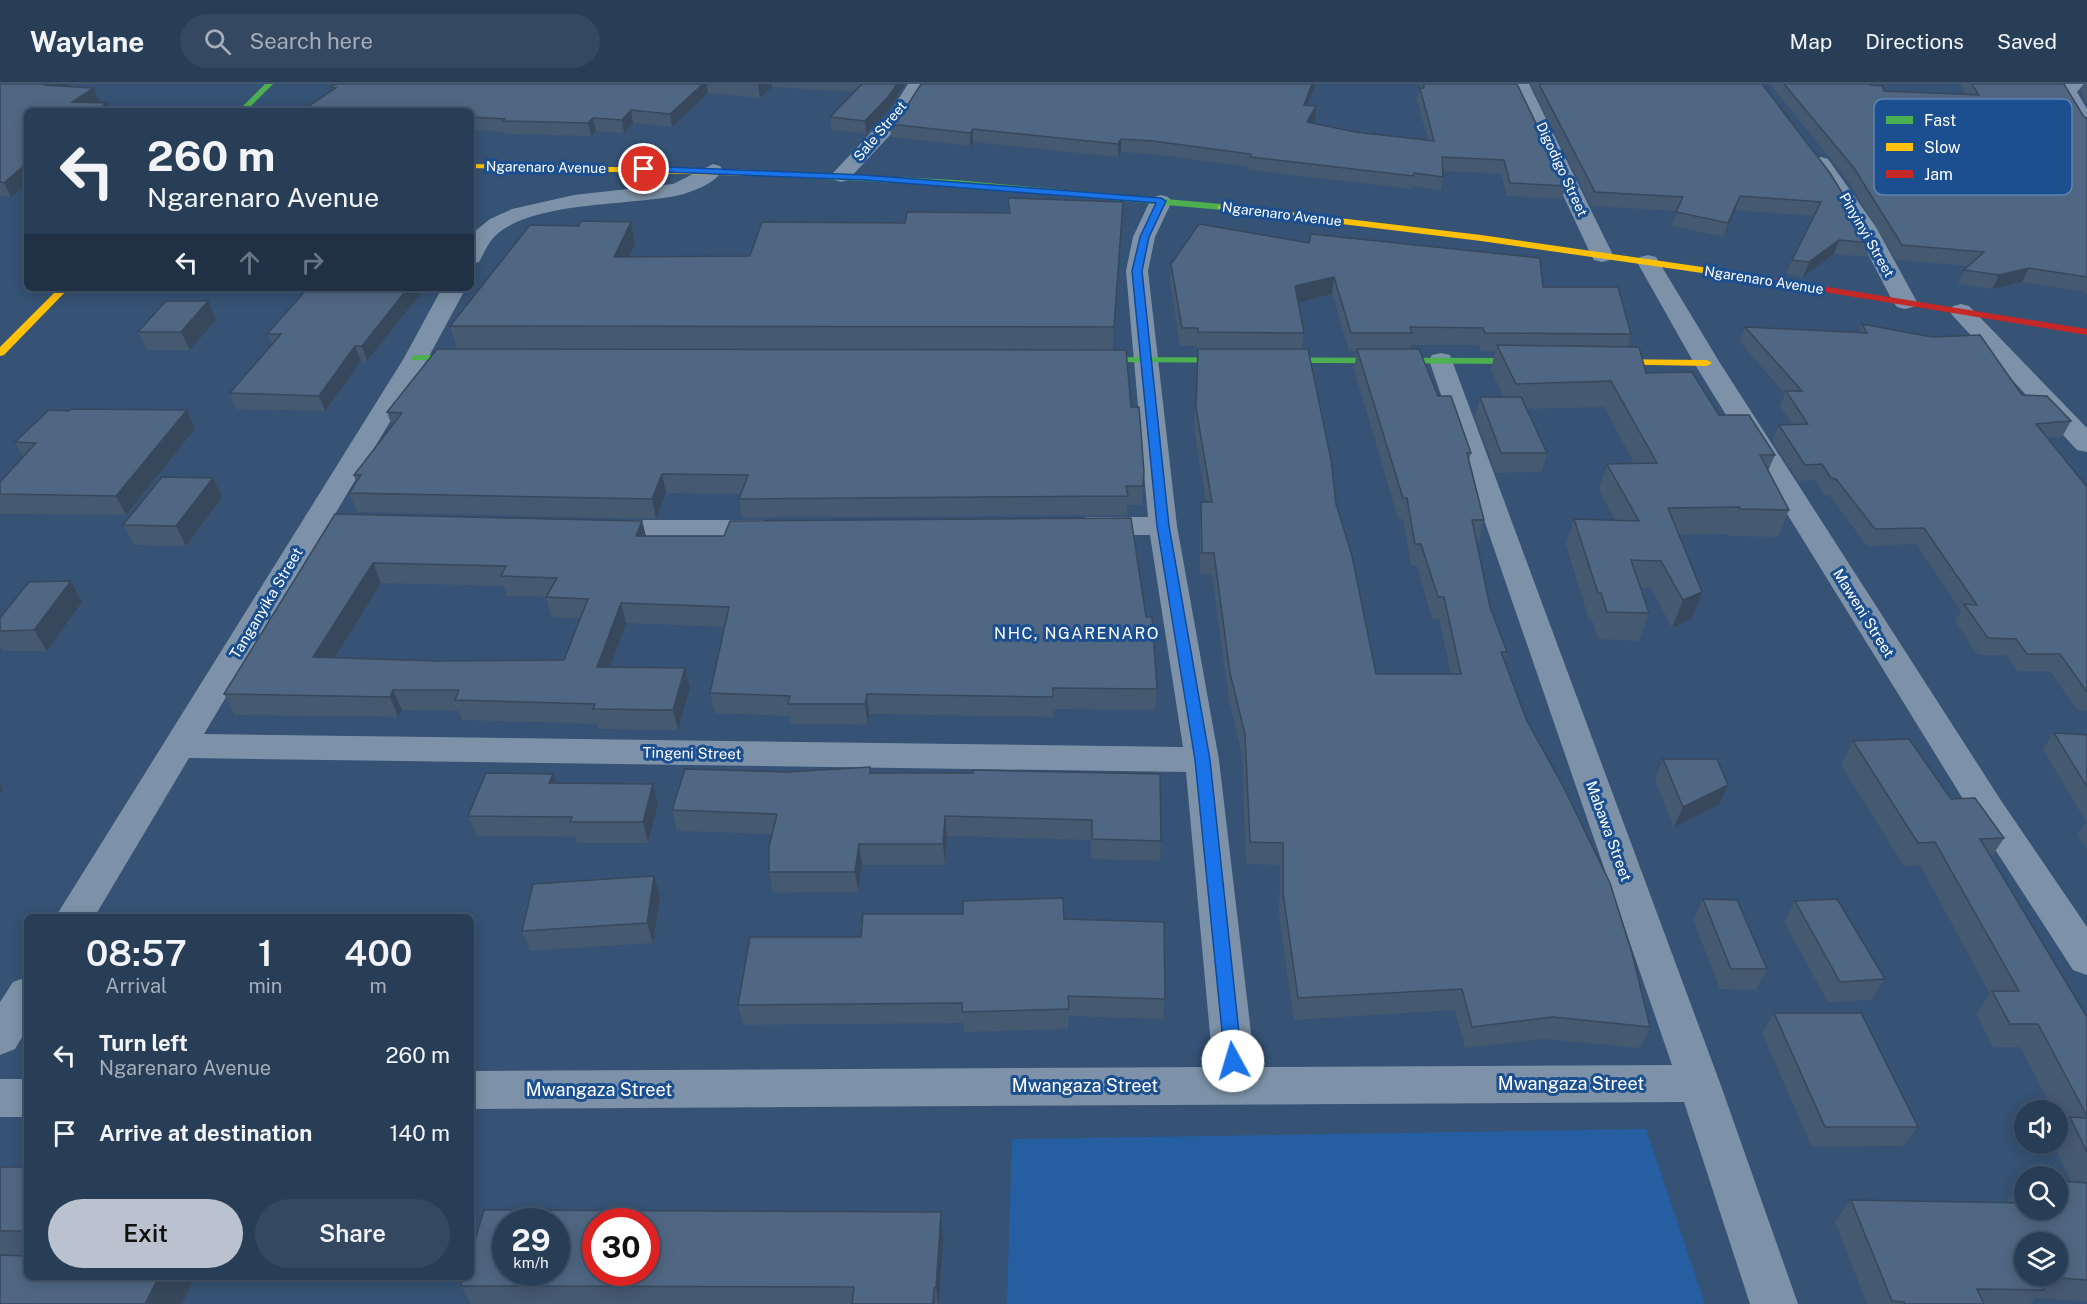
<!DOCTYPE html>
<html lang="en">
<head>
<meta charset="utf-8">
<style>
  body { margin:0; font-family:"Public Sans",sans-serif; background:#344961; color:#f1f3f6; height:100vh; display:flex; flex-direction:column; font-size:22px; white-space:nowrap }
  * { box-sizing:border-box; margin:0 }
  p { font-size:20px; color:#a5aeba }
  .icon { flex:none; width:33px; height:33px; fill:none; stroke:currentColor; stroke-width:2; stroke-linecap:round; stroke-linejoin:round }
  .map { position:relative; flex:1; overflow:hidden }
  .details { position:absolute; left:24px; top:830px; width:450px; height:366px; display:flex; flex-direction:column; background:#283e57; border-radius:9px; box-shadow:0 3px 15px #0003,0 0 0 2px #44576d }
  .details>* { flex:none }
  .guide { position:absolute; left:24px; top:24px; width:450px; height:183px; border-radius:9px; box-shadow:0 3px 15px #0003,0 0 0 2px #44576d; background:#283e57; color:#f1f3f6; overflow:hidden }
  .buttons { position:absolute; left:2014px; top:1016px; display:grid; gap:12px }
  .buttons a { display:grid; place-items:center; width:54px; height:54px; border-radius:50%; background:#283e57; box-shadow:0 3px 15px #0003,0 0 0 2px #44576d; font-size:30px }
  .speed { position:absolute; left:492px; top:1124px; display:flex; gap:12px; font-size:30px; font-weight:700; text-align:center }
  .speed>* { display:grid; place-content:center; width:78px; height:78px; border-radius:50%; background:#283e57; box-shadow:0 3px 15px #0003,0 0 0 2px #44576d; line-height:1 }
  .speed small { font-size:15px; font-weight:400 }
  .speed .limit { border:9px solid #d22; background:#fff; color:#111 }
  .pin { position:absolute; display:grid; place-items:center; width:51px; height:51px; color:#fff; margin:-26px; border:3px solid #fff; border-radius:50%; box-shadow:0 2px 6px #0007 }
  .me { position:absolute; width:66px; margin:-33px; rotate:354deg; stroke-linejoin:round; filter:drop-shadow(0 0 4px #0008) }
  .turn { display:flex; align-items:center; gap:21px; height:126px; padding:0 24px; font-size:27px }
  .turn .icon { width:78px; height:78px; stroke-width:2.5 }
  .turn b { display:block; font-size:42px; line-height:51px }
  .lanes { display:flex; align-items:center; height:57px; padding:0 24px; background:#0003; justify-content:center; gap:30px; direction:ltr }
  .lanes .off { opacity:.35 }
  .eta { display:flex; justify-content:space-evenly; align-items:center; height:102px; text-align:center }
  .eta b { font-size:36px; font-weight:600; line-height:42px }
  .primary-button { display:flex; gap:12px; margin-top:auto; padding:12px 24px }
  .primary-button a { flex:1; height:69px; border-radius:36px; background:#b9c2ce; color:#111; font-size:24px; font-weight:600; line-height:69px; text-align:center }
  .primary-button a+a { background:#344961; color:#f1f3f6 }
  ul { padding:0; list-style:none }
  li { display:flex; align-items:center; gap:18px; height:78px; padding:0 24px }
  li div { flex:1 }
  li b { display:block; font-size:22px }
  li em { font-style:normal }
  header { display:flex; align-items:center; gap:36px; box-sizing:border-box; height:84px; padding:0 30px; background:#283e57; border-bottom:2px solid #44576d }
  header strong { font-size:28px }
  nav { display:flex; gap:33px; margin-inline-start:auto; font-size:21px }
  .search { width:420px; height:54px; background:#344961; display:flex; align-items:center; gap:15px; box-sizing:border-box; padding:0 21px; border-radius:33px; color:#a5aeba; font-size:22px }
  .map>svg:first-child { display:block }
  .green { fill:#265fa1 }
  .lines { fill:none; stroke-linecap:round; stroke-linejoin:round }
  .street { fill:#7d92a8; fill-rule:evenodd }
  .fast { fill:#4caf50; fill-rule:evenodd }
  .slow { fill:#ffc107; fill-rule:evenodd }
  .jam { fill:#c62828; fill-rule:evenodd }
  .wall { fill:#455971; fill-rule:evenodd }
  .shaded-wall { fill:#38485c }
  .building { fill:#506783; stroke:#38485c; stroke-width:1.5; fill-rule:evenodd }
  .route { fill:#1a73e8; stroke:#114b97; stroke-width:1.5 }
  .labels { text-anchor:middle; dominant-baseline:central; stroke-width:6; stroke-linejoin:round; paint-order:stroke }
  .far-street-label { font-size:14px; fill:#fff; stroke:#1b4f8f }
  .street-label { font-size:15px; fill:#fff; stroke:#1b4f8f }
  .neighbourhood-label { font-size:16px; letter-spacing:1.5px; fill:#fff; stroke:#1b4f8f }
  .near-street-label { font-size:18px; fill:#fff; stroke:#1b4f8f }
  .key { fill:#1b4f8f; stroke:#5f84b1; stroke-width:1.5 }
  .key-label { font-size:16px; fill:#fff }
</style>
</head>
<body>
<header>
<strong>Waylane</strong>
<div class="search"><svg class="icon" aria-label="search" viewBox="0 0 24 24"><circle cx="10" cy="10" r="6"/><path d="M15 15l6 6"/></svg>Search here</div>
<nav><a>Map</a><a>Directions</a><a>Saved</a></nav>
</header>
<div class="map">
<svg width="2087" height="1220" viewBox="0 0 2087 1220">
  <rect width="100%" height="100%" fill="#365274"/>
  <path class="green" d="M1646 1045 1705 1220H1007L1012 1055Z"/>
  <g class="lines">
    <path class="street" d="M908 0H926L906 34 848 96 841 98 834 96 831 92 834 88 891 27Z
      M1511 0H1529L1613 171 1610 176 1602 178 1594 176 1591 171Z
      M2064 0H2084L2077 8 2087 25V47L2080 45 2058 7Z
      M1821 73 1828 75 1876 143 1917 218 1913 223 1905 225 1897 223 1893 218 1854 143 1811 79 1814 75Z
      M713 80 720 82 723 86C715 99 698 105 684 110 635 123 521 115 490 158 486 164 483 171 479 178L471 180V153L474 148 490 135 512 125 574 111 673 100Z
      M1161 111 1168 113 1172 117 1155 153 1148 187 1177 442 1219 676 1255 983 1672 981 1429 276 1432 271 1441 269 1450 271 1720 999 1798 1220H1750L1684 1018 471 1025V987L1213 983 1186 688 189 674 95 832H56L404 274 442 204H466L428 274 335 430H376L386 433 390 439 386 445 376 448 325 447 204 650 1183 663 1150 451H1087L1077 448 1073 442 1077 436 1087 433H1148L1126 187 1133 153 1150 117 1154 113Z
      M1648 171 1656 173 1659 178 1720 279 2002 718 2087 843V891L2073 886 1976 736 1694 279 1637 178 1640 173Z
      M1961 220 1969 222 2087 344V368L2077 366 1953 232 1949 227 1953 222Z
      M598 436H772L782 439 787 445 782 451 772 454H598L588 451 583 445 588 439Z
      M27 893V945L15 965 0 971V918L13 898Z
      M0 995H27V1033H0Z"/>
    <path class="fast" d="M265 0H273L246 27H238Z
      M753 86 955 96 1222 120 1226 123 1222 126 955 102 750 91V87Z
      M416 271H474L479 274 474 277 412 276V272Z
      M1081 273 1536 274 1541 277 1536 280 1077 278 1076 276Z"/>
    <path class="slow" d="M471 80 753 86 757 89 753 92 471 84Z
      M1222 120 1481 151 1723 186 1728 189 1723 192 1481 157 1219 125 1218 123Z
      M59 204H69L4 271 0 272V263Z
      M1600 275 1707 276 1712 279 1707 282 1596 280 1595 278Z"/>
    <path class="jam" d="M1723 186 2087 245V251L1720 191V187Z"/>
  </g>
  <path class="wall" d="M0 0H72L69 2 94 4 99 17 96 19 27 27 11 113 0 112Z
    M336 0H905L889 26 866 50 832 46 830 33 855 8 772 3 760 14 708 9 672 43 633 39 624 49 596 47 591 52 506 50 505 48 471 46V27L332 6 331 3Z
    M1316 0 1307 21 1315 35 1312 39 1355 48 1428 56 1417 16 1420 4V0H1517L1566 102 1562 115 1507 112 1501 90 1443 87V93L1441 107 1412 102 1411 105 1248 86 1249 83 1152 70 1121 68 1118 73 973 58 970 62 891 53 890 40 907 22Z
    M1530 0H1762L1873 159 1867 173 1834 170 1803 193 1786 190 1792 176 1814 132 1735 126 1724 153 1672 142 1677 127 1591 122Z
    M1770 0H1869L1884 7 1966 11 1960 0H2064L2084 33 2087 34V211H2085L2084 208 2022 198 1992 205 1958 200 1964 186 1969 182 1896 176 1849 98Z
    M2084 0H2087V20L2081 7Z
    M1008 114 1122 140 1113 266 457 265 450 242 579 142 631 138 635 160 629 173 750 172 905 139 1008 129Z
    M1171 180 1543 203 1631 250 1628 263 1646 289 1719 331 1775 371 1768 387 1789 426 1778 453 1729 452 1728 450 1679 451 1691 535 1672 544 1651 504 1640 503 1649 529 1639 557 1598 555 1592 536H1589L1566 461 1574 435 1615 436 1599 406 1607 380 1634 379 1604 323 1527 325 1547 369 1542 388 1496 389 1475 333 1480 313H1504L1491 286 1495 267H1481L1479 261H1410L1409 265 1471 369 1469 375 1484 436 1479 458H1477L1490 523 1507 568 1504 576 1527 637 1650 943 1640 964 1544 955 1465 964 1455 926 1294 936 1279 831 1280 781 1246 780 1242 672 1228 610 1212 491 1200 490V439L1201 418H1206L1194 345 1198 266H1197V262H1180L1170 197ZM1332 210 1349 267H1357L1354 285 1398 435H1403L1411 481 1417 482 1432 535H1439L1451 590H1376L1336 420 1302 265 1304 249 1298 218Z
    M425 204 367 277H361L325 327 236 325 230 309 272 260 267 250Z
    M208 217 216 236 190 266H147L138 248Z
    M1862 240 2022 311 2071 337 2062 353 2048 354 2087 403V627L2077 626 2050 587H2017L2006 571H1978L1955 537 1961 527 1916 460 1867 462 1829 411H1824L1815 396 1798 397 1772 356 1779 341 1792 340 1780 322 1785 310 1740 258 1745 243 1859 248Z
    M1131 323 1144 387 1142 421H1127V431L742 434 739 415 741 410 666 409 656 435 357 428 349 409 356 398 354 391 392 342 387 328Z
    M187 326 195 345 126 431 0 430V398L23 373 15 358 69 327Z
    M213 394 222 413 186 462 134 461 123 441Z
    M335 430 642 437 646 452 1157 605 1155 626 1053 625V633L869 630 868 641 791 640 790 632 715 629 710 609 725 543 626 539 610 583 685 584 690 604 678 646 599 645 597 640 462 636 459 627 402 626 398 633 235 631 224 610ZM381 499 504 502 507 512 546 513 551 533 581 535 564 576 436 577 334 574Z
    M71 497 82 518 47 567H3L0 563V534Z
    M2054 649 2087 651V766L2077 751 2086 738 2043 665Z
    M1853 657 1951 715 2004 754 1991 774 2087 933V1218L2036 1214 2030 1220H1867L1835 1138 1851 1116 2009 1119 2008 1116 2025 1097V1125H2058L2071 1098 2053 1059H2058V1047L2061 1043 2058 1036V1026H2053L2020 963H1993L1976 929 1990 910 1920 781 1904 782 1841 681Z
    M1663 675 1728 701 1719 721 1674 743 1655 696Z
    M787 688 973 689 1161 757 1160 777 1091 775V756L947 752 945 781H862L858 808 773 809 769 788 772 750 677 747 672 726Z
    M556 699 653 700 658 720 648 759H577L575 753 477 752 468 732Z
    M660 813 653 859 530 867 522 847Z
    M1703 815 1767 885 1756 906 1720 905 1693 836Z
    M1795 817 1885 895 1871 916 1828 918 1784 838Z
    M1064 835 1165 915 1163 935 1069 932 1068 945 964 948 963 939 743 941 738 921 861 853Z
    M1774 929 1918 1043 1903 1062 1812 1063 1762 949Z
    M0 1083H27V1192L0 1220Z
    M941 1128 943 1155 939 1220H471L461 1202Z"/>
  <path class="shaded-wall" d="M46 0H72L51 14Z
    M703 0H707L708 9 672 43 670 30Z
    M759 0H771L772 3 760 14 758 1Z
    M897 0H905L889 26 866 50 865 37Z
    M1312 0H1316L1302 33 1304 21Z
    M94 4 99 17 84 27 72 18Z
    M107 19 110 27H95Z
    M1316 22 1315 35 1306 51 1307 38Z
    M631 26 633 39 624 49 622 36Z
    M593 34 596 47 591 52 588 39Z
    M973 45V58L970 62V49Z
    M1121 55V68L1118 73V60Z
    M27 79V99L11 113 4 99Z
    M1740 112 1735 126 1724 153 1728 139Z
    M1123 118 1122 140 1113 266 1114 243Z
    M631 138 635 160 619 195 614 173Z
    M1839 156 1834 170 1803 193 1809 178Z
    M2029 184 2022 198 1992 205 1999 191Z
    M1334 193 1332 210 1293 220 1295 202Z
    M408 204H425L367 277 362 262Z
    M208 217 216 236 190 266 181 248Z
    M355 262 361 277 325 327 319 312Z
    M187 326 195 345 126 431 116 412Z
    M662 390 666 409 656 435 652 415Z
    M213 394 222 413 186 462 176 442Z
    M642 437 647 457 636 452Z
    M373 479 381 499 322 594 313 573Z
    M71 497 82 518 47 567 34 546Z
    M1702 508 1691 535 1672 544 1683 516Z
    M621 519 626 539 603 603 597 583Z
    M685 584 690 604 678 646 673 626Z
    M393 606 402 626 398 633 390 613Z
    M867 610 869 630 868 641 865 620Z
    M553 690 559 711 549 699Z
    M0 700 3 705 0 710Z
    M653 700 658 720 648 759 643 738Z
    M1728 701 1719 721 1674 743 1683 723Z
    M945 732 947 752 945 781 943 760Z
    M859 760 862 781 858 808 855 788Z
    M654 792 660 813 653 859 647 839Z
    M941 1128 943 1155 939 1220H938L936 1204Z
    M159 1192H195L182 1220H145Z
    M934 1204 935 1220H933Z"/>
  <path class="building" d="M0 0H46L45 1 94 4 72 18 107 19 95 27H27V79L4 99 0 98Z
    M336 0H703L670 30 631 26 622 36 593 34 588 39 503 37 505 35 471 33V27H301L336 4 331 3Z
    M862 0H897L888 13 865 37 830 33Z
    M921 0H1312L1304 21 1316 22 1307 38 1355 48 1434 57 1420 4H1424V0H1517L1566 102 1510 99 1504 76 1442 73 1443 93 1414 89 1413 92 1250 73 1251 70 1153 57 1121 55 1118 60 973 45 970 49 890 40 907 22Z
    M1539 0H1762L1830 89 1873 159 1839 156 1809 178 1792 176 1821 118 1740 112 1728 139 1676 128 1683 113 1595 108Z
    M1784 0H1869L1870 1 1882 2 1884 7 1979 11 1972 0H2064L2084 33 2087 34V193L2029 184 1999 191 1964 186 1984 168 1902 161 1854 84Z
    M1008 114 1123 118 1114 243 450 242 530 141 579 142 581 137 631 138 614 173 750 172 762 138 905 139 907 128 1010 129Z
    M1199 140 1309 159 1311 150 1540 174 1543 203H1618L1631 250 1485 249 1483 244 1410 243 1412 249H1351L1334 193 1295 202 1304 249 1198 248V244H1182L1171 180Z
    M308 204H408L362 262H355L319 312 230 309 281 250H267Z
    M166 217H208L181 248H138Z
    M1862 240 1932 253 1980 251 2022 311 2047 312 2071 337 2036 340 2087 403V608L2060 570H2027L2016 555 1988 554 1964 520 1977 521 1924 444 1875 445 1836 395 1831 394 1822 380 1805 381 1779 341 1808 340 1786 307H1802L1745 243 1867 249Z
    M1497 261 1639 263 1646 289 1692 288 1719 331H1749L1775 371H1760L1789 426 1740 425 1739 423 1668 424 1702 508 1683 516 1661 477 1631 476 1649 529 1607 528 1601 509H1598L1574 435 1639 437 1607 380 1657 379 1611 297 1516 300Z
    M437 265 1126 266 1131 323H1139L1144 387 1143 402H1126L1128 412 739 415 748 391 662 390 652 415 349 409 361 391H354L402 329 387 328Z
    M1198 265H1308L1331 376 1336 420 1352 472 1376 590H1461L1444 513H1438L1421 460H1415L1407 414H1403L1357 265H1419L1438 312H1451L1471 369H1467L1484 436H1472L1490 523 1507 568H1501L1527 637 1563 702 1610 799 1632 869 1650 943 1553 933 1472 943 1462 905 1298 914 1283 809V759L1250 758 1245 650 1230 589 1214 469H1202L1201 418H1212L1196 324Z
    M1480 313H1521L1547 369H1501Z
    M72 325 187 326 116 412 0 410V398L36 359 15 358 49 326 69 327Z
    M162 393 213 394 176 442 123 441Z
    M335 430 642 437 636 452H724L730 437 1131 434 1146 533H1152L1157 605 1053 604V613L867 610 865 620H788L790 612 710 609 729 523 621 519 597 583 685 584 673 626 593 625 595 620 455 616 459 606H393L390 613 224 610ZM373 479 506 482 501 492 557 494 546 513 588 515 564 576 436 577 313 573Z
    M71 497 34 546 0 547V534L29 498Z
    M2054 649 2087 651V703Z
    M1909 655 1951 715 1975 714 2004 754 1980 755 2087 933V1032L2038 940H2010L1992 907H2019L1935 758 1918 759 1853 657Z
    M1663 675H1717L1728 701 1683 723Z
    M870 683V689H973V686L1160 690 1161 757 1092 755V736L945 732 943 760H859L855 788H769V763L777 730 672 726 685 685 787 688Z
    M486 689 553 690 549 699 653 700 643 738H570L572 733 468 732Z
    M654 792 647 839 522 847 533 800Z
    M1063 814 1064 835 1164 838 1165 915 1068 912 1069 925 962 928V919L738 921 750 853H861L863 830H963V817Z
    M1703 815 1737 816 1767 885H1731Z
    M1837 815 1885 895 1840 898 1795 817Z
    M1774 929H1861L1918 1043H1825Z
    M2070 1033 2087 1034V1068Z
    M0 1083H27V1147H0Z
    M2058 1097 2087 1099V1196L2038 1192 2044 1206 1977 1205 1984 1220H1905L1904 1218 1892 1217 1851 1116 2025 1119V1125H2058ZM2025 1158H2058V1191H2025Z
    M484 1126 941 1128 936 1204H934L933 1220H852L854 1203 461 1202 464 1192H471V1169ZM506 1137H556V1188H506ZM596 1137H646V1188H596Z
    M0 1171 27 1172V1192H159L145 1220H0Z"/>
  <path class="route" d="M644 82 864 91 1161 114 1166 117 1149 153 1142 187 1169 442 1210 676 1242 977 1239 982 1233 984 1227 982 1225 977 1195 676 1157 442 1132 187 1140 153 1156 119 864 96 641 87V83Z"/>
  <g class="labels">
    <g class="far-street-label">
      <text transform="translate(880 47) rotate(-50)">Sale Street</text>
      <text transform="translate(546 83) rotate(1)">Ngarenaro Avenue</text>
      <text transform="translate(1562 85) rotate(65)">Digodigo Street</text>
      <text transform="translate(1282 130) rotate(7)">Ngarenaro Avenue</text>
      <text transform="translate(1867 151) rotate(60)">Pinyinyi Street</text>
      <text transform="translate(1764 196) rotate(9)">Ngarenaro Avenue</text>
    </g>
    <g class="street-label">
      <text transform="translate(266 519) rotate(-59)">Tanganyika Street</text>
      <text transform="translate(1864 529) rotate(58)">Maweni Street</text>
      <text transform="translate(692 669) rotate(1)">Tingeni Street</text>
      <text transform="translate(1609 747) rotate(70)">Mabawa Street</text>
    </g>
    <g class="neighbourhood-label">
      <text x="1077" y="549">NHC, NGARENARO</text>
    </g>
    <g class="near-street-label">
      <text x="1571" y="999">Mwangaza Street</text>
      <text x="1085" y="1001">Mwangaza Street</text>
      <text x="599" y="1005">Mwangaza Street</text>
    </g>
  </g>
  <rect x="1874" y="15" width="198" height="96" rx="9" class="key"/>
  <rect x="1886" y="32" width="27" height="8" fill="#4caf50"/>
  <rect x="1886" y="59" width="27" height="8" fill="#ffc107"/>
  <rect x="1886" y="86" width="27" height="8" fill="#c62828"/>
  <g class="key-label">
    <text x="1924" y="42">Fast</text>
    <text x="1924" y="69">Slow</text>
    <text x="1924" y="96">Jam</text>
  </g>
</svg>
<div class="buttons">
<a><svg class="icon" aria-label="sound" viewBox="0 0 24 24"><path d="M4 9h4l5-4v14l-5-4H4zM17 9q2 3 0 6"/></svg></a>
<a><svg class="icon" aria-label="search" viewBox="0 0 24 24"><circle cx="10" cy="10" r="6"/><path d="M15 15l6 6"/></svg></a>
<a><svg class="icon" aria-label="layers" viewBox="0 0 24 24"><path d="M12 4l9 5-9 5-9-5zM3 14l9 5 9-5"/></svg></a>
</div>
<div class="speed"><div>29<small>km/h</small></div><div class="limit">30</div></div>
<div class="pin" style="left:644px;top:85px;background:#d93025"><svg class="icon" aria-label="arrive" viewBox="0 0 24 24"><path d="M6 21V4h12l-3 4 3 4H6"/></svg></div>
<svg class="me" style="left:1233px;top:977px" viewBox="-20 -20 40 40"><circle r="19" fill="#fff"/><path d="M0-13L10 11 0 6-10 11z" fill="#1a73e8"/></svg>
<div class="guide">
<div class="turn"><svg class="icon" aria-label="left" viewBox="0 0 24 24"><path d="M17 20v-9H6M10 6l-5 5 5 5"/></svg><div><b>260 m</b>Ngarenaro Avenue</div></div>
<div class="lanes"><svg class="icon" aria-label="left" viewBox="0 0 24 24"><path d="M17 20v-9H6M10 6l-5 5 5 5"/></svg><svg class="icon off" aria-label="ahead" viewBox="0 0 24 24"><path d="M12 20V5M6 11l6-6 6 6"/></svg><svg class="icon off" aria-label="right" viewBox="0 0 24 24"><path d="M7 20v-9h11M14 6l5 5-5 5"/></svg></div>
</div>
<section class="details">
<div class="eta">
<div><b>08:57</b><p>Arrival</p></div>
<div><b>1</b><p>min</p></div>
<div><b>400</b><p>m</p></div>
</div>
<ul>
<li><svg class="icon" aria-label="left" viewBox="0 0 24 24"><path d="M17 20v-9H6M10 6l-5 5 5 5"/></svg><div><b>Turn left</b><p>Ngarenaro Avenue</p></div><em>260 m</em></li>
<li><svg class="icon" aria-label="arrive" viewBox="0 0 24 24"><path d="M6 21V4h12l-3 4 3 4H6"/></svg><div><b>Arrive at destination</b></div><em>140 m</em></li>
</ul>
<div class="primary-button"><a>Exit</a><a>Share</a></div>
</section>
</div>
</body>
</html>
